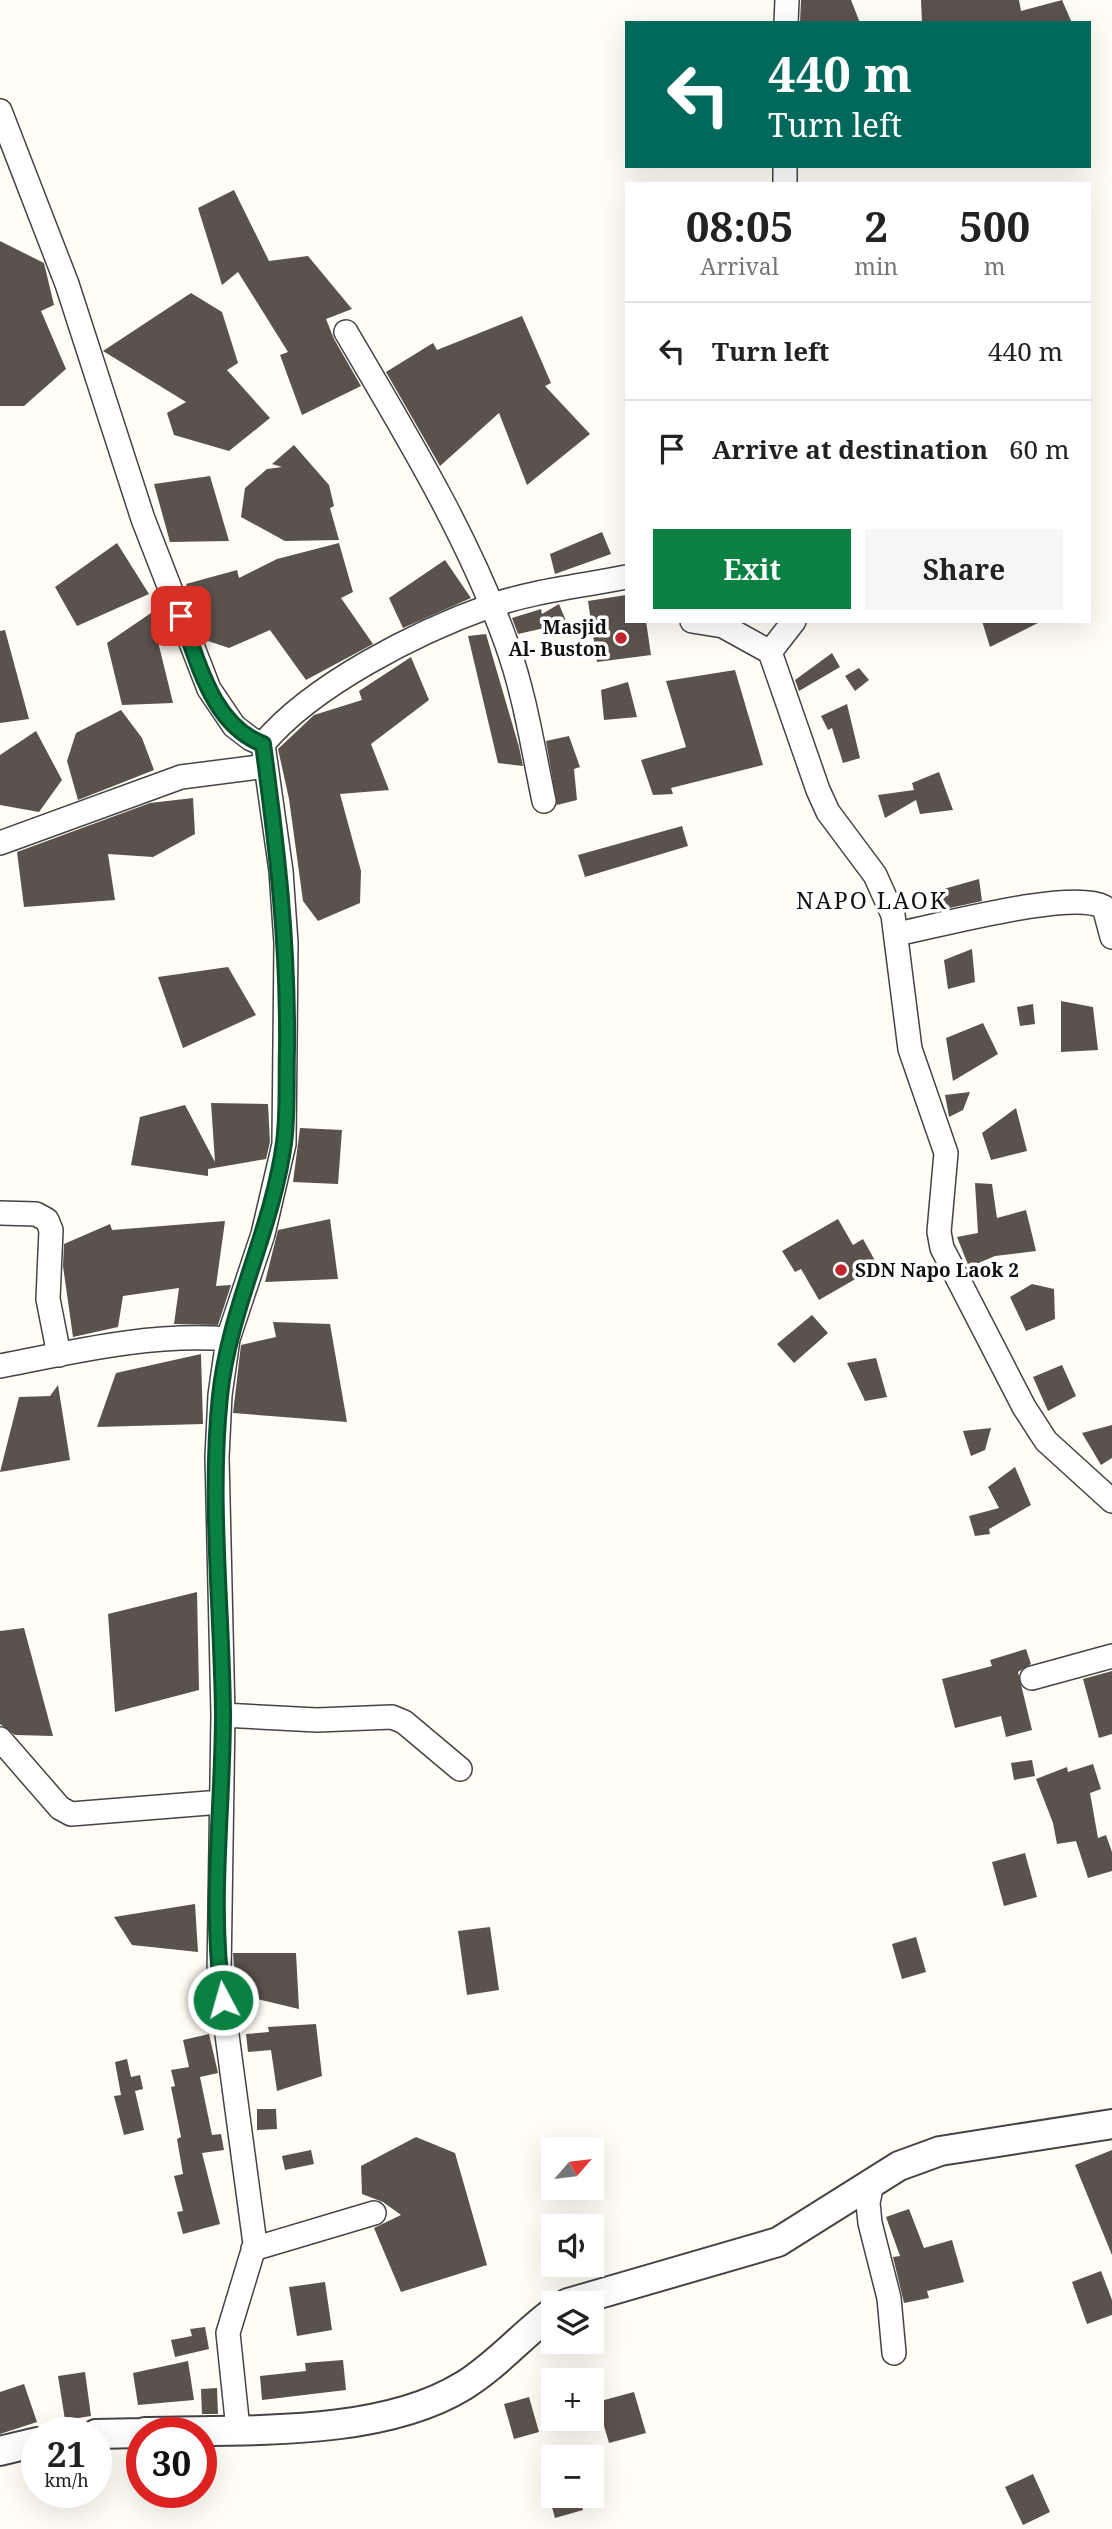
<!DOCTYPE html>
<html lang="en">
<head>
<meta charset="utf-8">
<style>
  body { margin:0; font-family:"Noto Serif",serif; background:#f6f6f6; color:#222; height:100vh; display:flex; flex-direction:column; font-size:26px; white-space:nowrap }
  * { box-sizing:border-box; margin:0 }
  p { font-size:23px; color:#767676 }
  .icon { flex:none; width:38px; height:38px; fill:none; stroke:currentColor; stroke-width:2; stroke-linecap:round; stroke-linejoin:round }
  .map { position:relative; flex:1; overflow:hidden }
  .details { position:absolute; left:625px; top:182px; width:466px; height:441px; display:flex; flex-direction:column; background:#fff; border-radius:0px; box-shadow:0 7px 28px #0002 }
  .details>* { flex:none }
  .guide { position:absolute; left:625px; top:21px; width:466px; height:147px; border-radius:0px; box-shadow:0 7px 28px #0002; background:#00695c; color:#fff; overflow:hidden }
  .needle { width:46px; rotate:62deg }
  .tools { position:absolute; left:541px; top:2137px; display:grid; gap:14px }
  .tools a { display:grid; place-items:center; width:63px; height:63px; border-radius:0px; background:#fff; box-shadow:0 7px 28px #0002; font-size:35px }
  .speed { position:absolute; left:21px; top:2417px; display:flex; gap:14px; font-size:35px; font-weight:700; text-align:center }
  .speed>* { display:grid; place-content:center; width:91px; height:91px; border-radius:50%; background:#fff; box-shadow:0 7px 28px #0002; line-height:1 }
  .speed small { font-size:18px; font-weight:400 }
  .speed .limit { border:10px solid #d22; background:#fff; color:#111 }
  .pin { position:absolute; display:grid; place-items:center; width:60px; height:60px; color:#fff; margin:-30px; border-radius:14px; box-shadow:0 4px 10px #0006 }
  .me { position:absolute; width:77px; margin:-38px; rotate:354deg; stroke-linejoin:round; filter:drop-shadow(0 0 5px #0008) }
  .turn { display:flex; align-items:center; gap:24px; height:147px; padding:0 28px; font-size:32px }
  .turn .icon { width:91px; height:91px; stroke-width:2.5 }
  .turn b { display:block; font-size:49px; line-height:60px }
  .eta { display:flex; justify-content:space-evenly; align-items:center; height:119px; text-align:center }
  .eta b { font-size:42px; font-weight:700; line-height:49px }
  .button { display:flex; gap:14px; margin-top:auto; padding:14px 28px }
  .button a { flex:1; height:80px; border-radius:0px; background:#0b8043; color:#fff; font-size:28px; font-weight:700; line-height:80px; text-align:center }
  .button a+a { background:#f6f6f6; color:#222 }
  ul { padding:0; list-style:none }
  li { display:flex; align-items:center; gap:21px; height:98px; padding:0 28px; border-top:2px solid #e0e0e0 }
  li div { flex:1 }
  li b { display:block; font-size:26px }
  li em { font-style:normal }
  .map>svg:first-child { display:block }
  .building { fill:#5a524d }
  .lines { fill:none; stroke-linecap:round; stroke-linejoin:round }
  .minor-casing { stroke:#444; stroke-width:26 }
  .tertiary-casing { stroke:#444; stroke-width:32 }
  .minor { stroke:#fff; stroke-width:23 }
  .tertiary { stroke:#fff; stroke-width:28 }
  .route-casing { stroke:#07532c; stroke-width:18 }
  .route { stroke:#0b8043; stroke-width:12 }
  .poi-dot { fill:#c4262e; stroke:#fff; stroke-width:2.5 }
  .labels { text-anchor:middle; dominant-baseline:central; stroke-width:7; stroke-linejoin:round; paint-order:stroke }
  .poi-label { font-size:19px; font-weight:bold; fill:#111; stroke:#fff; text-anchor:end }
  .quarter-label { font-size:23px; letter-spacing:2px; fill:#111; stroke:#fff }
</style>
</head>
<body>
<div class="map">
<svg width="1112" height="2529" viewBox="0 0 1112 2529">
  <rect width="100%" height="100%" fill="#fffdf5"/>
  <path class="building" d="M801 0H851L860 23H800Z
    M921 0H1019L1021 11 1062 0 1072 23H922Z
    M234 190 269 261 308 256 352 309 326 319 334 339 361 386 302 415 280 355 288 352 238 272 222 285 198 208Z
    M0 241 44 263 54 305 41 311 66 369 24 406H0Z
    M191 293 222 312 238 363 227 370 270 418 229 451 174 435 167 413 186 402 103 351Z
    M522 316 551 383 545 386 590 434 527 485 499 413 440 466 386 372 433 343 437 350Z
    M294 445 329 485 334 506 330 508 339 540 285 541 241 517 245 488 267 469 282 467 272 464Z
    M210 476 229 541 170 542 154 484Z
    M602 532 611 554 555 574 550 554Z
    M117 543 149 594 77 626 55 587Z
    M339 543 353 592 341 598 373 644 306 680 270 630 229 648 205 640 186 584 237 570 239 578 277 559Z
    M445 560 471 598 403 628 389 598Z
    M626 595V621H646L651 655 597 662 588 601Z
    M559 604 571 633 551 637 549 627 518 634 512 618 541 609 542 614Z
    M151 613 173 703 122 705 107 643Z
    M982 621H1042L990 647Z
    M5 630 29 719 0 723V631Z
    M486 634 519 747 523 766 498 763 468 636Z
    M832 653 840 667 799 691 795 680Z
    M411 657 429 700 371 744 389 790 340 794 361 871 360 903 318 921 303 901 289 799 278 749 314 715 362 700 359 691Z
    M859 668 869 680 855 691 845 676Z
    M735 670 763 765 671 788 673 794 653 795 641 760 686 747 666 681Z
    M628 682 637 717 604 720 601 690Z
    M847 704 860 758 843 763 832 728 828 730 821 716Z
    M121 710 142 738 154 770 78 800 67 761 76 733Z
    M36 731 62 780 39 812 0 805V755Z
    M569 736 580 767 574 769 577 800 557 805 546 741Z
    M939 772 953 810 920 814 916 800 885 818 878 795 914 790 912 783Z
    M193 798 195 834 153 857 108 854 115 900 24 907 17 852 150 803Z
    M682 826 688 846 585 877 578 855Z
    M979 879 982 901 945 909 933 892Z
    M972 949 975 982 948 989 944 960Z
    M228 967 256 1015 183 1048 158 977Z
    M1061 1001 1093 1007 1098 1050 1061 1052Z
    M1033 1004 1035 1024 1020 1026 1017 1007Z
    M983 1023 998 1054 953 1081 946 1038Z
    M970 1092 963 1110 949 1117 945 1095Z
    M211 1103 268 1104 270 1142 266 1159 208 1169V1176L131 1165 140 1117 185 1105 215 1162Z
    M1016 1108 1027 1151 991 1160 982 1133Z
    M300 1128 342 1130 338 1184 293 1182Z
    M975 1183 992 1184 997 1218 1026 1210 1036 1251 995 1256 969 1267 957 1237 978 1233Z
    M330 1219 338 1279 265 1282 278 1230Z
    M838 1219 853 1245 863 1239 878 1266 819 1300 801 1269 795 1272 782 1251Z
    M225 1221 216 1286 231 1285 218 1325 174 1324 179 1288 123 1296 118 1327 73 1337 63 1266 64 1244 110 1224 112 1230Z
    M1032 1284 1054 1289 1055 1319 1026 1331 1010 1297Z
    M812 1315 828 1333 794 1363 777 1344Z
    M273 1322 330 1324 347 1422 233 1413 241 1345 276 1337Z
    M201 1354 203 1424 97 1427 116 1373Z
    M876 1358 887 1397 865 1401 847 1363Z
    M1062 1365 1076 1396 1048 1411 1033 1377Z
    M58 1385 70 1460 0 1472 19 1397 50 1396Z
    M1112 1425V1458L1101 1465 1082 1433Z
    M991 1428 985 1450 971 1456 963 1431Z
    M1015 1467 1031 1505 989 1529 990 1534 975 1536 969 1516 999 1508 988 1487Z
    M197 1592 199 1690 115 1712 108 1614Z
    M24 1628 53 1736 15 1735 0 1724V1631Z
    M1026 1649 1031 1664 1018 1672 1032 1730 1006 1737 1001 1716 955 1728 942 1679 992 1666 990 1660Z
    M1112 1671V1734L1099 1738 1083 1679Z
    M1032 1760 1035 1776 1014 1780 1011 1763Z
    M1093 1764 1101 1789 1090 1793 1098 1838 1106 1835 1112 1852V1871L1088 1878 1076 1841 1057 1844 1053 1823 1036 1779 1067 1767 1068 1772Z
    M1025 1853 1037 1897 1004 1906 992 1862Z
    M195 1904 198 1952 132 1945 114 1917Z
    M490 1927 499 1990 467 1995 458 1931Z
    M916 1937 926 1972 902 1979 892 1944Z
    M233 1953H296L299 2009 236 1994Z
    M316 2024 322 2076 277 2091 271 2050 248 2052 246 2034 269 2032 268 2027Z
    M209 2034 218 2073 200 2077 212 2135 221 2134 224 2150 202 2153 220 2224 183 2234 177 2212 183 2211 174 2176 183 2174 177 2139 181 2137 171 2087 175 2086 171 2070 189 2067 183 2040Z
    M127 2059 131 2077 140 2075 143 2089 135 2091 144 2130 124 2135 114 2096 121 2095 115 2062Z
    M257 2109H276L277 2129 257 2130Z
    M416 2137 455 2153 487 2265 401 2292 374 2228 401 2215 383 2202 362 2194 361 2166Z
    M311 2150 314 2164 285 2170 282 2156Z
    M1112 2150V2255L1075 2165Z
    M909 2209 924 2248 952 2240 964 2282 927 2291 929 2298 904 2303 893 2257 900 2256 886 2217Z
    M1101 2271 1112 2300V2315L1087 2324 1072 2282Z
    M325 2282 332 2330 297 2336 289 2287Z
    M205 2327 209 2349 175 2357 171 2340 192 2336 190 2329Z
    M343 2360 346 2390 262 2400 260 2376 306 2371 305 2363Z
    M188 2361 194 2400 138 2405 133 2373Z
    M85 2372 91 2416 65 2420 58 2376Z
    M24 2384 37 2422 0 2434V2392Z
    M217 2388 218 2414H202L201 2389Z
    M634 2392 646 2433 609 2443 597 2402Z
    M529 2397 539 2432 514 2439 504 2404Z
    M1033 2474 1050 2512 1023 2525 1005 2487Z
    M549 2496H578L583 2510 555 2518Z"/>
  <g class="lines">
    <g class="minor-casing">
      <path id="minor" d="M786 23 787 0
        M0 111 67 284 143 519 209 689 234 726 251 739 263 744
        M785 166V184
        M346 332C404 431 469 537 507 645 525 695 533 749 544 801
        M692 621 723 626 770 652 818 790 828 812 875 875 893 915 910 1049 946 1153 939 1232 942 1248 1024 1407 1046 1441 1112 1501
        M770 652 794 621
        M0 843 181 777 266 766
        M896 934C938 926 1072 889 1104 907L1112 937
        M0 1213 36 1214 47 1220 51 1230 48 1299 59 1355
        M0 1366C76 1351 151 1333 228 1339
        M1032 1678 1112 1656
        M223 1715 317 1720 392 1717 404 1722 460 1769
        M0 1739 60 1808 71 1814 221 1802
        M872 2183 868 2203 870 2223 889 2298 894 2353
        M253 2249 374 2213
        M238 2429 228 2333 255 2244 219 1975 223 1715 217 1457 220 1395 228 1339 263 1234 284 1144 286 943 281 871 263 744C312 685 417 632 490 606 533 591 582 586 626 577"/>
    </g>
    <g class="tertiary-casing">
      <path id="tertiary" d="M568 2303 778 2242 899 2166 940 2151 1112 2124
        M145 2432C241 2429 378 2438 463 2386 496 2366 522 2335 553 2312
        M96 2434 142 2433
        M0 2451 37 2442"/>
    </g>
    <use href="#minor" class="minor"/>
    <use href="#tertiary" class="tertiary"/>
  </g>
  <g class="lines">
    <g class="route-casing">
      <path id="route" d="M181 616C198 661 212 725 263 744 277 848 288 942 287 1048 286 1079 288 1112 284 1143 272 1230 229 1309 220 1396 209 1501 222 1609 223 1714 223 1809 209 1906 223 2000"/>
    </g>
    <use href="#route" class="route"/>
  </g>
  <g class="poi-dot">
    <circle cx="621" cy="638" r="7"/>
    <circle cx="841" cy="1270" r="7"/>
  </g>
  <g class="labels">
    <g class="poi-label">
      <text x="607" y="627">Masjid<tspan x="607" dy="22">Al- Buston</tspan></text>
      <text x="855" y="1270" text-anchor="start">SDN Napo Laok 2</text>
    </g>
    <g class="quarter-label">
      <text x="872" y="900">NAPO LAOK</text>
    </g>
  </g>
</svg>
<div class="tools">
<a><svg class="needle" viewBox="-14 -14 28 28"><path d="M0-13l5 13h-10z" fill="#e53935"/><path d="M0 13l5-13h-10z" fill="#767676"/></svg></a>
<a><svg class="icon" aria-label="sound" viewBox="0 0 24 24"><path d="M4 9h4l5-4v14l-5-4H4zM17 9q2 3 0 6"/></svg></a>
<a><svg class="icon" aria-label="layers" viewBox="0 0 24 24"><path d="M12 4l9 5-9 5-9-5zM3 14l9 5 9-5"/></svg></a>
<a>+</a>
<a>−</a>
</div>
<div class="speed"><div>21<small>km/h</small></div><div class="limit">30</div></div>
<div class="pin" style="left:181px;top:616px;background:#d93025"><svg class="icon" aria-label="arrive" viewBox="0 0 24 24"><path d="M6 21V4h12l-3 4 3 4H6"/></svg></div>
<svg class="me" style="left:223px;top:2000px" viewBox="-20 -20 40 40"><circle r="17" fill="#0b8043" stroke="#fff" stroke-width="3"/><path d="M0-11L8 9 0 5-8 9z" fill="#fff"/></svg>
<div class="guide">
<div class="turn"><svg class="icon" aria-label="left" viewBox="0 0 24 24"><path d="M17 20v-9H6M10 6l-5 5 5 5"/></svg><div><b>440 m</b>Turn left</div></div>
</div>
<section class="details">
<div class="eta">
<div><b>08:05</b><p>Arrival</p></div>
<div><b>2</b><p>min</p></div>
<div><b>500</b><p>m</p></div>
</div>
<ul>
<li><svg class="icon" aria-label="left" viewBox="0 0 24 24"><path d="M17 20v-9H6M10 6l-5 5 5 5"/></svg><div><b>Turn left</b></div><em>440 m</em></li>
<li><svg class="icon" aria-label="arrive" viewBox="0 0 24 24"><path d="M6 21V4h12l-3 4 3 4H6"/></svg><div><b>Arrive at destination</b></div><em>60 m</em></li>
</ul>
<div class="button"><a>Exit</a><a>Share</a></div>
</section>
</div>
</body>
</html>
